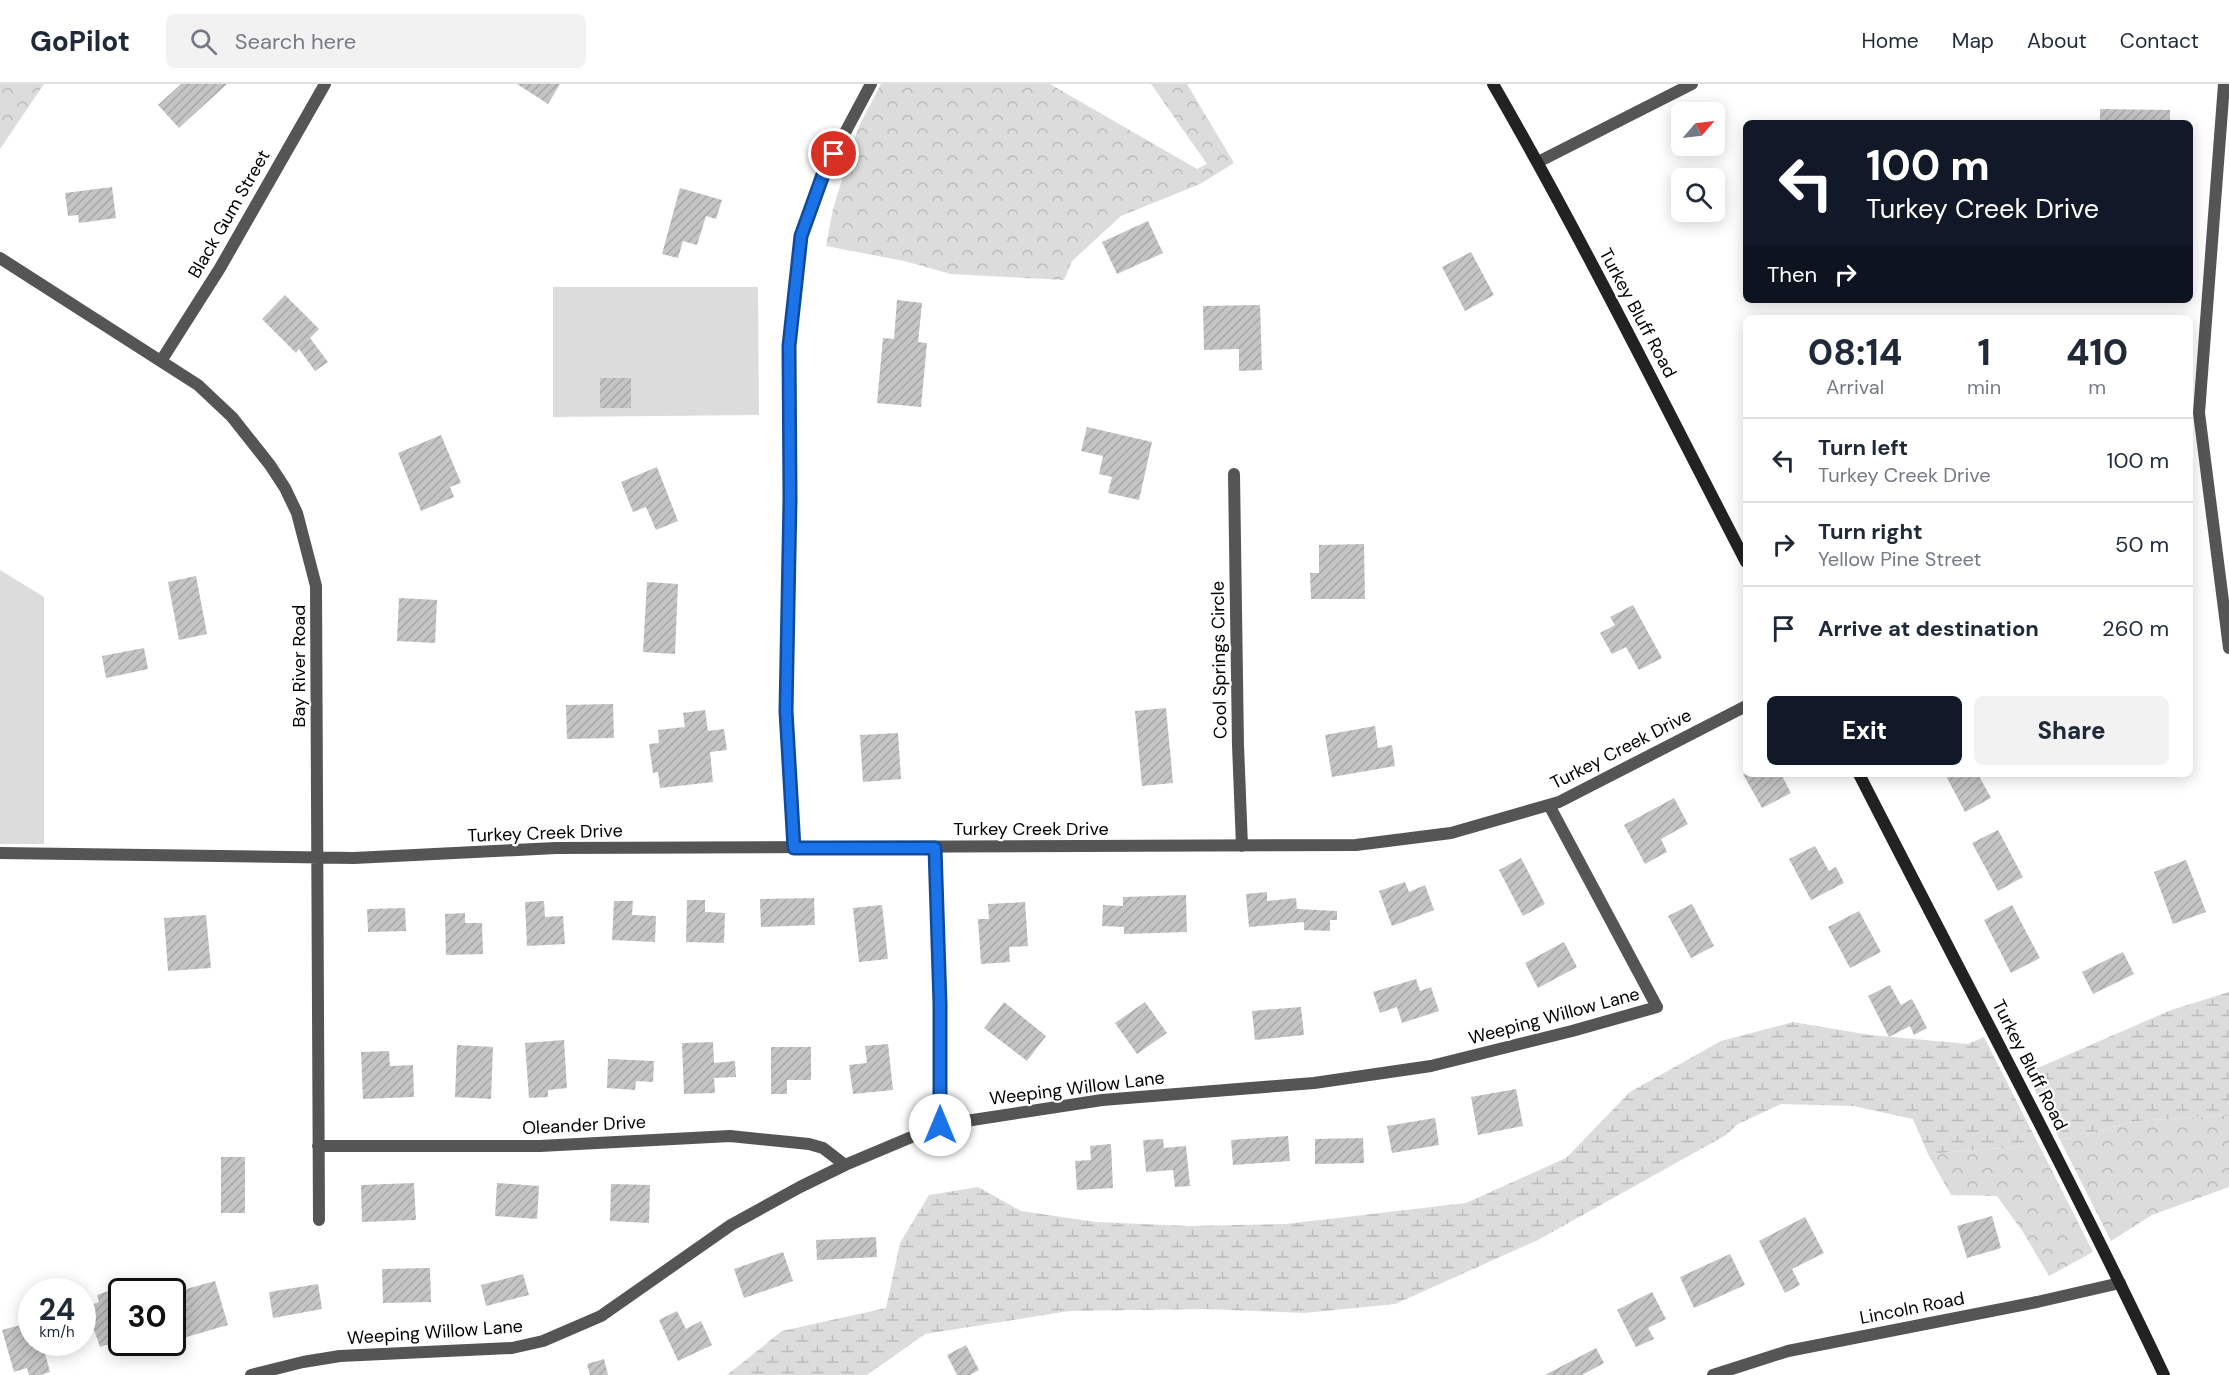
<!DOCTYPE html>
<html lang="en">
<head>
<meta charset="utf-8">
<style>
  body { margin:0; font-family:"DM Sans",sans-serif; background:#f2f2f3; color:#1f2937; height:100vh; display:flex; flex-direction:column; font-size:22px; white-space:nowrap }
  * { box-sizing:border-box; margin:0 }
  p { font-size:20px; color:#747a83 }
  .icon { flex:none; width:33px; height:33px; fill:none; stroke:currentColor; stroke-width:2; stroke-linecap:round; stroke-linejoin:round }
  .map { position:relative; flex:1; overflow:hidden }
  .drawer { position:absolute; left:1743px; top:231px; width:450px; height:462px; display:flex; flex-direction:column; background:#fff; border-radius:9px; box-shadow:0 3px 15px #0003 }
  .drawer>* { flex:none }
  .hud { position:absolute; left:1743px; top:36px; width:450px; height:183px; border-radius:9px; box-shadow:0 3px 15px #0003; background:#111827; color:#fff; overflow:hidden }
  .needle { width:39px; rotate:62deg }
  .fabs { position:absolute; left:1671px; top:18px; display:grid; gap:12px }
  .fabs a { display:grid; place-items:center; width:54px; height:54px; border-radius:9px; background:#fff; box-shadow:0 3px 15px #0003; font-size:30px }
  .speed { position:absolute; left:18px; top:1194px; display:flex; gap:12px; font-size:30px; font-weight:700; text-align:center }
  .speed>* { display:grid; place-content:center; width:78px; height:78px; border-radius:50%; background:#fff; box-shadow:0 3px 15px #0003; line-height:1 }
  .speed small { font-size:15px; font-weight:400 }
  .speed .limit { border:3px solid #111; border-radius:9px; background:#fff; color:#111 }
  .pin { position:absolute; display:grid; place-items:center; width:51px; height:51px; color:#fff; margin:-26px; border:3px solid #fff; border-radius:50%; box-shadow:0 2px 6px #0007 }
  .me { position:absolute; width:66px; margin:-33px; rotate:0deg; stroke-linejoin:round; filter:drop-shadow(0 0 4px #0008) }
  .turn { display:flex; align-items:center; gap:21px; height:126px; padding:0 24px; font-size:27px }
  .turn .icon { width:78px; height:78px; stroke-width:2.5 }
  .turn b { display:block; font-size:42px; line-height:51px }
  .then { display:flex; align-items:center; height:57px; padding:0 24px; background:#0003; gap:12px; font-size:22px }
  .eta { display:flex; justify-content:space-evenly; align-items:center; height:102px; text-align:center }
  .eta b { font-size:36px; font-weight:800; line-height:42px }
  .button { display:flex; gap:12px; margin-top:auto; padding:12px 24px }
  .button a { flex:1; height:69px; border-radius:9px; background:#111827; color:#fff; font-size:24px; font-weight:800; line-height:69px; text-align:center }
  .button a+a { background:#f2f2f3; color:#1f2937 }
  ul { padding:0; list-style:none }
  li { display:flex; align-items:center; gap:18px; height:84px; padding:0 24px; border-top:2px solid #e0e1e3 }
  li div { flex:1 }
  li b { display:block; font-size:22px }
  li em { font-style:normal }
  header { display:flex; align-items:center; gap:36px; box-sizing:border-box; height:84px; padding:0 30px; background:#fff; border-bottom:2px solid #e0e1e3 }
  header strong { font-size:28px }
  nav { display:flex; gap:33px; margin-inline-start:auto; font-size:21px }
  .search { width:420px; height:54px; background:#f2f2f3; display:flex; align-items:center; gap:15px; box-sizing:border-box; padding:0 21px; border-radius:9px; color:#747a83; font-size:22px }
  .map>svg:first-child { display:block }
  .green { fill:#dcdcdc }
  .forest { fill:url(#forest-crowns) }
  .wetland { fill:url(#wetland-marsh) }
  .building { fill:url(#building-hatch) }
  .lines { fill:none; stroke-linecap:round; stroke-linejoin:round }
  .street { stroke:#555; stroke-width:12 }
  .secondary { stroke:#222; stroke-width:12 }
  .route-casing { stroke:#114b97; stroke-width:15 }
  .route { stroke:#1a73e8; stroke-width:10 }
  .labels { text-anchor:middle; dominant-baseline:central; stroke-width:4.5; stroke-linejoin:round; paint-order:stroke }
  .street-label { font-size:18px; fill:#000; stroke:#fff }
</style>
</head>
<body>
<header>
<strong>GoPilot</strong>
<div class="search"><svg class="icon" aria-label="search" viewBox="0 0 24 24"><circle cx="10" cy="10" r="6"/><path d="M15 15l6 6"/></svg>Search here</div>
<nav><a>Home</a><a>Map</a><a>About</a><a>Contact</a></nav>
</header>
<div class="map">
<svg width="2229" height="1291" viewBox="0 0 2229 1291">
  <defs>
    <pattern id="forest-crowns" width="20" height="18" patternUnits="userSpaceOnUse" patternTransform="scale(1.5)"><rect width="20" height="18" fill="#dcdcdc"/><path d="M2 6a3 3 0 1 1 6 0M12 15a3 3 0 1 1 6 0" fill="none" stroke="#bbb"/></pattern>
    <pattern id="wetland-marsh" width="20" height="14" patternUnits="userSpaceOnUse" patternTransform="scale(1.5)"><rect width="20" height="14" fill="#dcdcdc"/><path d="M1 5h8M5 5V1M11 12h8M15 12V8" fill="none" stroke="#bbb"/></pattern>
    <pattern id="building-hatch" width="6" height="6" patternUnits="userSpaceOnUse" patternTransform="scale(1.5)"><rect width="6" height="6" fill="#c4c4c4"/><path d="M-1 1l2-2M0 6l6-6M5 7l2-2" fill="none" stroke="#a7a7a7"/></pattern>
  </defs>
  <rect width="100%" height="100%" fill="#fff"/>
  <path class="green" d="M553 203H758L759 331 553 333Z
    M0 486 44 513V760H0Z"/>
  <path class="forest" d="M0 0H44L0 65Z
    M881 0H1050L1197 85 1207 80 1151 0H1187L1234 79 1200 100 1121 132 1072 177 1064 196 951 190 904 177 826 162 833 125 858 44Z
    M2229 1031V1103L2152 1131 2111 1157 2060 1056 2137 1037Z
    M2039 1061 2093 1168 2049 1192 2023 1148 1997 1112 1951 1111 1928 1070Z"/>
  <path class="wetland" d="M2229 908V1031L2137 1037 2060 1056 2026 989 2171 926Z
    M1793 938 1870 951 1968 960 1984 953 2039 1061 1928 1070 1913 1035 1853 1022 1781 1020 1738 1040 1726 1051 1538 1156 1395 1220 1304 1229 1206 1225 1069 1227 925 1250 867 1291H727L782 1247 886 1224 900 1159 929 1111 978 1103 1021 1127 1096 1138 1189 1142 1286 1140 1466 1119 1566 1074 1630 1008 1721 957Z"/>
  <path class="building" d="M181 0H227L179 44 158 21Z
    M517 0H560L548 20Z
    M2100 25 2170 26V39H2100Z
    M112 103 116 134 79 139 78 131 68 132 65 109Z
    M680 104 722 116 716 135 706 132 697 161 683 157 678 174 662 170Z
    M1148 137 1163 169 1117 190 1102 158Z
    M1471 168 1494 211 1465 227 1442 183Z
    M285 211 319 245 310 254 328 278 315 287 299 265 296 269 262 235Z
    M897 216 922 219 918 258 927 259 921 323 877 319 883 254 894 255Z
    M1260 221 1262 286 1239 287V265L1204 266 1203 222Z
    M600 294H631V324H600Z
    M1087 343 1152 358 1139 416 1108 409 1112 393 1099 390 1103 372 1081 367Z
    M441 351 461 399 450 403 454 413 421 427 398 369Z
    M657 383 678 437 656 446 646 423 633 428 621 398Z
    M1364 460 1365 515H1311L1310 489H1319V461Z
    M196 492 207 550 179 556 168 498Z
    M647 498 678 500 675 570 643 568Z
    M399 514 437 516 435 559 397 557Z
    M1633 521 1662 574 1639 586 1626 563 1612 570 1600 549 1615 541 1610 533Z
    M144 564 148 585 106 594 102 572Z
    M613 620 614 654 567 655 566 621Z
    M1166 624 1173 699 1142 702 1135 627Z
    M705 626 708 647 724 645 727 666 710 668 713 698 660 704 658 688 653 689 649 660 659 659 658 646 685 643 683 629Z
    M1375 642 1378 664 1392 661 1395 682 1332 693 1325 651Z
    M898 649 901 695 863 698 860 651Z
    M1743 690H1781L1791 709 1762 724Z
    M1945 690H1978L1991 714 1965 728Z
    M1674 714 1688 740 1661 755 1667 768 1645 780 1624 741Z
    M1998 746 2023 793 1998 807 1972 759Z
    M1815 762 1829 787 1836 783 1844 799 1811 816 1789 775Z
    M1521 774 1545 820 1523 832 1499 786Z
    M2186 776 2206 828 2173 840 2154 788Z
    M1405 798 1409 808 1425 801 1434 826 1392 842 1379 807Z
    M1267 808V817L1296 814 1297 825 1337 827V836H1330V847L1304 846V838L1249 843 1246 810Z
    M1186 811 1187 848 1124 850V843L1102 842 1103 821 1123 822V813Z
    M814 814 815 841 761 843 760 815Z
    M687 816H705V828L725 829 724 859 686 858Z
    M544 817 545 833 563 832 565 860 527 862 525 818Z
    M614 817H633L632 831 656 832 655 858 612 856Z
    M1025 818 1028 862 1009 863 1010 878 981 880 978 835H989L988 820Z
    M1692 820 1714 862 1691 874 1668 832Z
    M882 821 888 875 859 878 853 824Z
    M2012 821 2040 874 2011 889 1984 836Z
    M405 824 406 847 368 848 367 825Z
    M1859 827 1881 868 1850 884 1828 843Z
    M465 829V839H482L483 870 446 871 445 830Z
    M206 831 211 884 168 887 164 834Z
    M1564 858 1577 883 1538 904 1525 879Z
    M2123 868 2134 890 2093 910 2082 888Z
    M1416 895 1420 907 1431 903 1439 927 1402 939 1397 923 1380 929 1373 908Z
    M1890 901 1901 921 1912 915 1927 944 1914 951 1910 942 1889 953 1868 912Z
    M1004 918 1046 952 1027 977 984 944Z
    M1145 918 1167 949 1137 970 1115 939Z
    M1301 923 1304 951 1255 956 1252 927Z
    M564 956 567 1004 548 1006V1013L529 1014 525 959Z
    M713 958 714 979 735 977 736 993 714 994 715 1009 684 1010 682 959Z
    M888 960 893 1006 853 1010 849 981 867 979 865 962Z
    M457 961 493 963 491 1015 455 1013Z
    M771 963H811V996H787V1010H771Z
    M389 967 390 982 413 981 414 1013 363 1015 361 968Z
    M608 975 654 977 653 998 636 997 635 1006 607 1004Z
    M1516 1005 1523 1042 1478 1051 1471 1013Z
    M1435 1034 1439 1061 1392 1069 1387 1042Z
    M1288 1052 1290 1077 1233 1081 1231 1056Z
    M1363 1054 1364 1079 1315 1080V1055Z
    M1163 1055 1164 1064 1186 1062 1190 1102 1175 1103 1173 1086 1146 1088 1143 1056Z
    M1111 1060 1113 1104 1077 1106 1075 1077 1091 1076 1090 1062Z
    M221 1073H245V1129H221Z
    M414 1099 416 1136 362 1138 361 1101Z
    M497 1099 539 1102 537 1135 495 1132Z
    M611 1100 650 1101 649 1139 610 1137Z
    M1992 1132 2001 1164 1967 1174 1957 1142Z
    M1805 1133 1824 1169 1792 1185 1800 1201 1785 1209 1759 1157Z
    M876 1153 877 1173 817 1176 816 1156Z
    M783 1168 793 1197 744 1214 734 1185Z
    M1730 1170 1745 1201 1694 1224 1680 1193Z
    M430 1184 431 1218 383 1219 382 1185Z
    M523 1190 529 1211 486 1222 481 1201Z
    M215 1197 228 1241 176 1256 172 1244V1209Z
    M318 1200 322 1225 273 1234 269 1208Z
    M117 1204 122 1216V1256L100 1263 86 1223 99 1218 97 1211Z
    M1652 1208 1666 1235 1648 1244 1654 1255 1636 1263 1617 1226Z
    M677 1227 686 1245 701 1237 712 1261 678 1277 659 1236Z
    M32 1238V1258H42L50 1288 40 1291H29L27 1284 14 1288 2 1246Z
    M966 1261 979 1286 970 1291H957L947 1271Z
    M1596 1264 1604 1279 1582 1291H1545Z
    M604 1275 608 1291H590L587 1280Z"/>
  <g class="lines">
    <path class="street" d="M2224 0 2199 329 2229 564
      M1538 78 1692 0
      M0 174 198 301 232 333 270 381 285 404 297 429 316 502 319 1136
      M161 277 220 184 325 0
      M1234 390 1238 661 1242 762
      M794 764 786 628 790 415 789 262 800 152 824 88 871 0
      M935 764 940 920V1041
      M0 769 354 774 556 764 1356 761 1451 749 1559 718 1746 622
      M318 1062H540L730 1052 809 1060 823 1064 845 1081
      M251 1291 303 1278 340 1272 512 1264 543 1257 601 1232 731 1141 800 1103 845 1081 940 1041 1102 1016 1314 999 1431 982 1572 947 1657 923 1549 721
      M1713 1291 1788 1267 2037 1218 2120 1199"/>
    <path class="secondary" d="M1493 0C1583 156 1663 318 1746 478
      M1859 690C1961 890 2068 1088 2164 1291"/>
  </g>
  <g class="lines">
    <g class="route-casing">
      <path id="route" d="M834 70 824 88 801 152 789 262 790 415 786 627 794 764H935L940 920V1041"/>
    </g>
    <use href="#route" class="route"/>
  </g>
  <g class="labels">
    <g class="street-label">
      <text transform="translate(229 130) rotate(-60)">Black Gum Street</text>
      <text transform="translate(1638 229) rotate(62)">Turkey Bluff Road</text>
      <text transform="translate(1219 576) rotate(-91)">Cool Springs Circle</text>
      <text transform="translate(299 582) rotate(-90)">Bay River Road</text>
      <text transform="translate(1621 665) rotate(-27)">Turkey Creek Drive</text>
      <text x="1031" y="745">Turkey Creek Drive</text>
      <text transform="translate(545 749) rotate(-2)">Turkey Creek Drive</text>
      <text transform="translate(1554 932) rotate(-15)">Weeping Willow Lane</text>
      <text transform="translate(2030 981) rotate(63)">Turkey Bluff Road</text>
      <text transform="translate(1077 1004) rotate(-7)">Weeping Willow Lane</text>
      <text transform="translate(584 1041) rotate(-3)">Oleander Drive</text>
      <text transform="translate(1912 1224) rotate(-11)">Lincoln Road</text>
      <text transform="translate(435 1248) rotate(-4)">Weeping Willow Lane</text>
    </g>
  </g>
</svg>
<div class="fabs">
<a><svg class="needle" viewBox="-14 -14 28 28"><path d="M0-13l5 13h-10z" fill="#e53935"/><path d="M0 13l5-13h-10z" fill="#747a83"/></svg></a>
<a><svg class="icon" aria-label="search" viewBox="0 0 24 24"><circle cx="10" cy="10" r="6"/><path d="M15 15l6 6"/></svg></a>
</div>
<div class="speed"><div>24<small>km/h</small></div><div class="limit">30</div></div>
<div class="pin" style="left:834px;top:70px;background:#d93025"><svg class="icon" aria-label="arrive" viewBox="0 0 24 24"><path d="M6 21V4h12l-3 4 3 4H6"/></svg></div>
<svg class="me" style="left:940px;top:1041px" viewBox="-20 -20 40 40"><circle r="19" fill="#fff"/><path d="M0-13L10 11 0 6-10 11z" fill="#1a73e8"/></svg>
<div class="hud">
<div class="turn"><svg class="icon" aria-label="left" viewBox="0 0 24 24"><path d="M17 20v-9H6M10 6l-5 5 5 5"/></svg><div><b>100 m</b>Turkey Creek Drive</div></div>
<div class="then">Then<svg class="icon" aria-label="right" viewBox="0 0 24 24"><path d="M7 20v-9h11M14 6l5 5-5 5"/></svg></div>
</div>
<section class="drawer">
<div class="eta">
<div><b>08:14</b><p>Arrival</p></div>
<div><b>1</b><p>min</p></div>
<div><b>410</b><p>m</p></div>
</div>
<ul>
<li><svg class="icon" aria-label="left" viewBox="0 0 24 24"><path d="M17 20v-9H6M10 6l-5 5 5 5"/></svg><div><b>Turn left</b><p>Turkey Creek Drive</p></div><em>100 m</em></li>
<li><svg class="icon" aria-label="right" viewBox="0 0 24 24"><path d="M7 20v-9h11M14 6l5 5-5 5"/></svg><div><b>Turn right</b><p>Yellow Pine Street</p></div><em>50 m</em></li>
<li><svg class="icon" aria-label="arrive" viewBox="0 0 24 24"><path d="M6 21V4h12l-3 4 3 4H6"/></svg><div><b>Arrive at destination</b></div><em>260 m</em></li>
</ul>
<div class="button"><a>Exit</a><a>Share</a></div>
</section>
</div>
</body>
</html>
